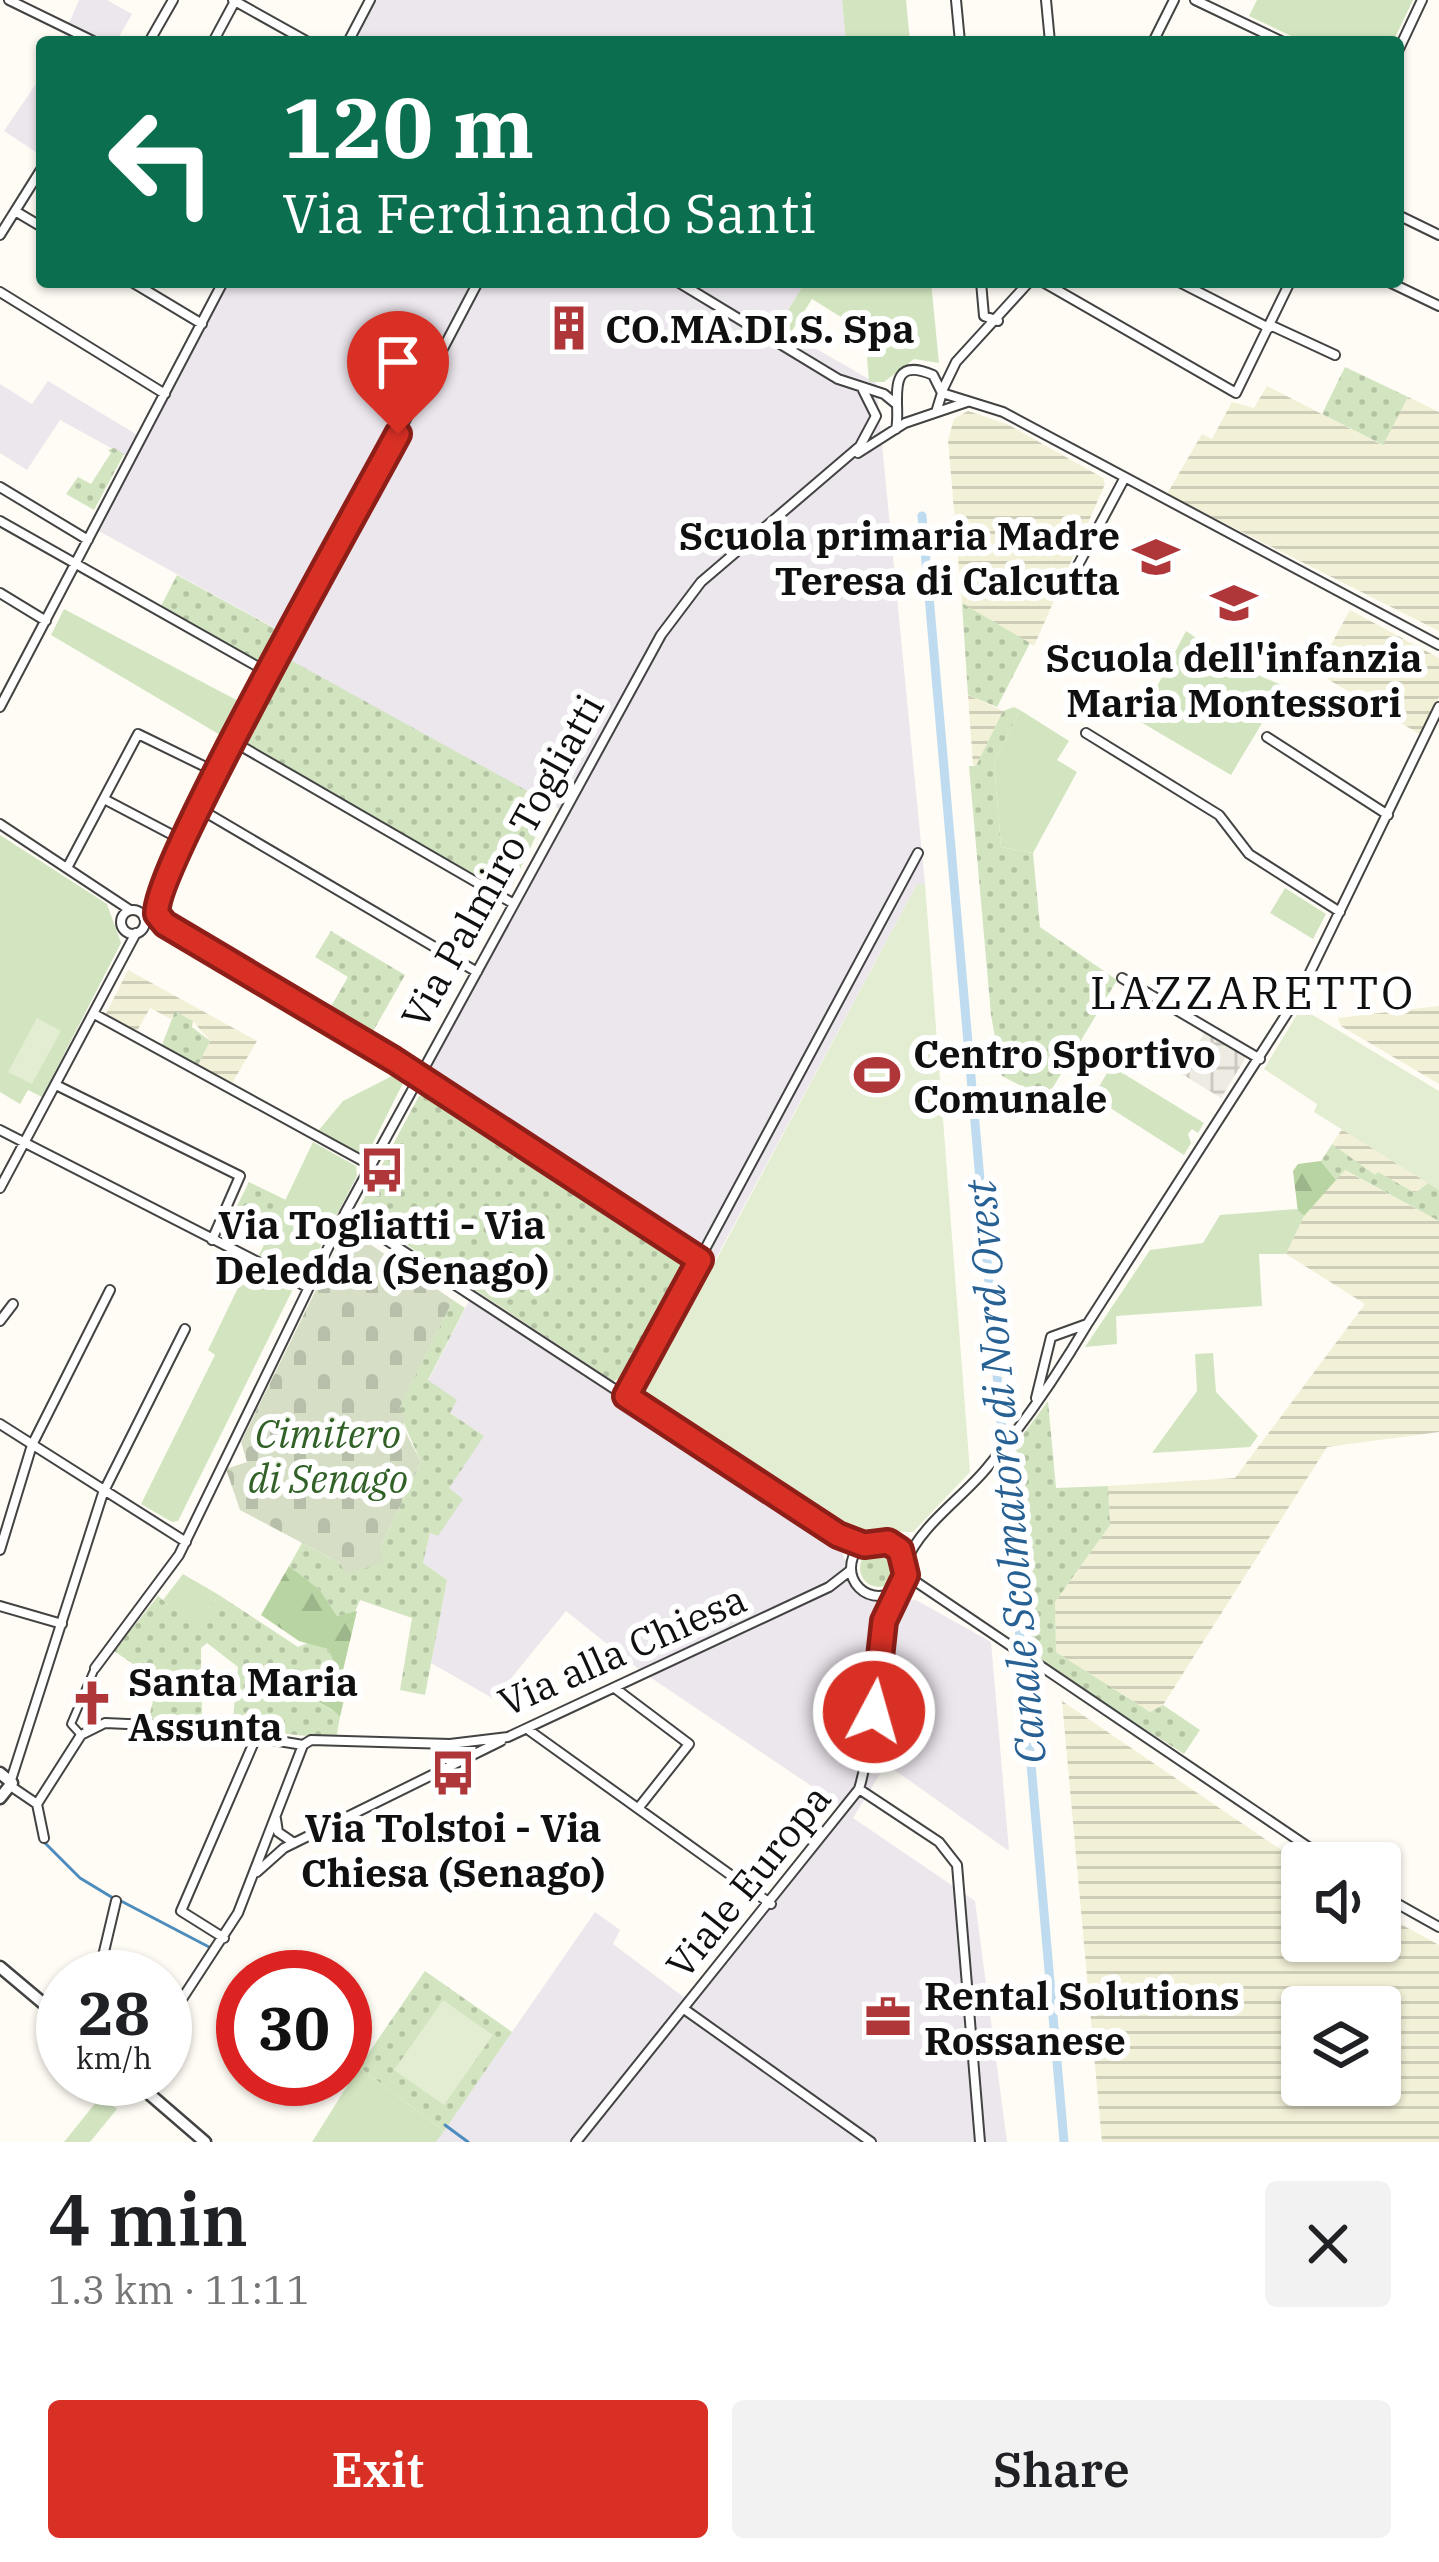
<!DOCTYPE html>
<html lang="en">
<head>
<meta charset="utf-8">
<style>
  body { margin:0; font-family:"IBM Plex Serif",serif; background:#f2f2f2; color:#202124; height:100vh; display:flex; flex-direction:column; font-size:45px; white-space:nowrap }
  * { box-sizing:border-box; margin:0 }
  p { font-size:39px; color:#757577 }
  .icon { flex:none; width:66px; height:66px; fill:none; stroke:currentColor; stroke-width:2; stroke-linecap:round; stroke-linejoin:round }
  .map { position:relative; height:2142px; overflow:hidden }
  .drawer { display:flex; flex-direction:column; background:#fff; flex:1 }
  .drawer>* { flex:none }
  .top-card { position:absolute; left:36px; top:36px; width:1368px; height:252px; border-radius:12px; box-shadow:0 3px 9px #0004; background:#0b6e4f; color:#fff; overflow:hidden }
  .tools { position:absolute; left:1281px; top:1842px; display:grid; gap:24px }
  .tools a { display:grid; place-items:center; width:120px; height:120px; border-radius:12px; background:#fff; box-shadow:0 3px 9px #0004; font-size:60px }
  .speed { position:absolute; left:36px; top:1950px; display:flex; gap:24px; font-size:60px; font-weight:700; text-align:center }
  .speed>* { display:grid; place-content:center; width:156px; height:156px; border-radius:50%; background:#fff; box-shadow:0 3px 9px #0004; line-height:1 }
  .speed small { font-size:30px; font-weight:400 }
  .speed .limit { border:18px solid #d22; background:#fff; color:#111 }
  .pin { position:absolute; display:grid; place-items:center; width:102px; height:102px; color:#fff; margin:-123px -51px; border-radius:50% 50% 50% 0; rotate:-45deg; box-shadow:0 0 12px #0007 }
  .pin .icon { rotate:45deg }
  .me { position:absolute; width:132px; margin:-66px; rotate:6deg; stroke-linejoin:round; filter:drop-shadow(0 0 9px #0008) }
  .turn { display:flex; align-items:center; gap:42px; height:252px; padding:0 48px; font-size:54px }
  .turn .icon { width:156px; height:156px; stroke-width:2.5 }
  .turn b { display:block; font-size:84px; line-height:102px }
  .round { display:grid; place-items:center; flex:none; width:126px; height:126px; border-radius:12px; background:#f2f2f2 }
  .summary { display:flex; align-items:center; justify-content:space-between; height:204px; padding:0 48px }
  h1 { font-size:72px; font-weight:600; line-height:90px }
  .primary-button { display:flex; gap:24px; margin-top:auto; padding:24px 48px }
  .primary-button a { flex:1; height:138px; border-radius:12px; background:#d93025; color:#fff; font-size:48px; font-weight:600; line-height:138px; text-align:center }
  .primary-button a+a { background:#f2f2f2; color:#202124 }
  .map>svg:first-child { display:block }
  .industrial { fill:#ece6ed }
  .farmland { fill:url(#farmland-rules); fill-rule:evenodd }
  .grass { fill:url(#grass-dots) }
  .forest { fill:url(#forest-firs) }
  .cemetery { fill:url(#cemetery-stones) }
  .park { fill:#d2e5c0 }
  .pitch { fill:#e3edd1 }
  .plaza { fill:url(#plaza-grid) }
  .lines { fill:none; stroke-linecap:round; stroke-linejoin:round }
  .stream { stroke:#4d8dbe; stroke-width:3 }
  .canal { stroke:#bedbf0; stroke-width:9 }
  .pedestrian-casing { stroke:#434343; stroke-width:10 }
  .minor-casing { stroke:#434343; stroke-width:12 }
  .tertiary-casing { stroke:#434343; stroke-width:15 }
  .pedestrian { stroke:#fff; stroke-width:6 }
  .minor { stroke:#fff; stroke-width:8 }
  .tertiary { stroke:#fff; stroke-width:10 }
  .route-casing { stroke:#8d1f18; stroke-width:30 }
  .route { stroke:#d93025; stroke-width:21 }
  .labels { text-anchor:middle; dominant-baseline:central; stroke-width:12; stroke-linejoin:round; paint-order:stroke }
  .poi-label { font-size:39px; font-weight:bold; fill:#101010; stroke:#fff; text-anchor:start }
  .street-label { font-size:39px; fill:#101010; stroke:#fff }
  .park-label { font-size:39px; font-style:italic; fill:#316127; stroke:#fff }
  .water-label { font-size:42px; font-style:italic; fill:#276194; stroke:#fff }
  .quarter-label { font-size:45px; letter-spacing:3px; fill:#101010; stroke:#fff }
</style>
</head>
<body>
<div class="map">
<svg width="1439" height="2142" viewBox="0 0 1439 2142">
  <defs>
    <pattern id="farmland-rules" width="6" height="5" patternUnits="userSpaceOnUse" patternTransform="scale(3)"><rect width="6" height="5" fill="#f2f0d6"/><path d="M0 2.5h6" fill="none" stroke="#cecdb7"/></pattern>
    <pattern id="grass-dots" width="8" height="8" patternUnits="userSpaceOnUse" patternTransform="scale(3)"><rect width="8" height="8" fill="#d2e5c0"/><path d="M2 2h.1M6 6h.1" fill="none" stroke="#b3c3a4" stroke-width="1.8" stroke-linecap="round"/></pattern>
    <pattern id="forest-firs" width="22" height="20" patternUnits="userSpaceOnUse" patternTransform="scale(3)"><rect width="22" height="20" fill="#b7d4a2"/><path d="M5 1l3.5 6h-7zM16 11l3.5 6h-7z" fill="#9cb58a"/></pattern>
    <pattern id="cemetery-stones" width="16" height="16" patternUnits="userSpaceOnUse" patternTransform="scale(3)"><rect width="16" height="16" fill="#d6dfc6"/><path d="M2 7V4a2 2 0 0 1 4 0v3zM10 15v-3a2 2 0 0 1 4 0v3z" fill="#b7bea9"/></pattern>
    <pattern id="plaza-grid" width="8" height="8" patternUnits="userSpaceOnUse" patternTransform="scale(3)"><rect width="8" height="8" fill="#eeece2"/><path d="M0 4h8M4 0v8" fill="none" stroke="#cbc9c1"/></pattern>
  </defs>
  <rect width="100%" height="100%" fill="#fefcf4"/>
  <path class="industrial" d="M79 0H107L132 14 116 42H61Z
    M374 0H842L846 42H352Z
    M42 75V156L4 131Z
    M226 282H805L778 327 876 383 925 884H917L707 1275 420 1084 566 813 282 656 291 637 97 530 133 460 60 420 27 470 0 453V384L32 404 48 381 144 439Z
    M469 1301 838 1543 859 1594 882 1603 916 1600 991 1642 1009 1851 886 1764 853 1818 975 1901 1007 2142H436L595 1912 620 1930 613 1944 689 2001 844 1808 641 1671 566 1611 494 1699 431 1663 447 1580 423 1563 430 1533 463 1499 448 1488 484 1436 449 1412 428 1381Z"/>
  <path class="farmland" d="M1267 386 1382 445 1408 397 1439 412V631L1167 494 1202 434 1212 439 1232 402 1254 408Z
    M968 411 1007 424 1103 478 1105 484 1034 646 962 603 948 440 954 419Z
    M1350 610 1439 658V697L1421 735 1316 672Z
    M968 695 1003 711 976 766 973 765Z
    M128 970 257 1041 232 1083 198 1065 210 1041 192 1020 175 1012 171 1019 150 1008 137 1031 106 1014Z
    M1439 1006V1084L1341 1026 1338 1018Z
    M1342 1129 1428 1183 1415 1193 1379 1173 1375 1176 1332 1144Z
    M1344 1170 1439 1221V1432L1327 1447 1163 1705 1150 1712 1056 1652 1055 1602 1110 1525 1108 1486 1235 1478 1365 1304 1286 1254 1304 1216Z
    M1062 1701 1302 1864V1941H1380V1913L1439 1945V2142H1102ZM1380 2007V2085H1302V2007Z"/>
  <path class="grass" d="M1345 367 1408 397 1383 445 1322 414Z
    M114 448 124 454 94 510 66 494 78 477 91 484 111 453 108 450Z
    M177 575 283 633 270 660 260 663 160 608Z
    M962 603 1030 643 997 707 968 695Z
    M285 657 551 804 513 884 502 890 249 746 244 735Z
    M1014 707 1020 710 994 762 1001 847 1033 853 1040 927 1117 980 1046 1099 1002 1076 991 1015 969 766H976L1003 711Z
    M331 931 405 975 371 1035 329 1010 348 977 315 957Z
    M175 1011 193 1021 192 1027 210 1041 198 1065 162 1045Z
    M431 1091 685 1260V1279H678L627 1376 613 1381 363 1216 361 1204 419 1096Z
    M1332 1144 1375 1175 1378 1172 1415 1193 1428 1183 1439 1190V1221L1345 1170 1336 1180 1321 1161Z
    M249 1182 286 1200 270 1232 233 1214Z
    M453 1300 465 1308 428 1380 457 1400 450 1413 484 1436 449 1488 463 1499 438 1536 430 1533 423 1563 447 1580 425 1695 400 1690 412 1618 360 1600 354 1614 337 1616 320 1590 289 1566 302 1543 340 1563 380 1548 421 1462 398 1410Z
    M1048 1401 1056 1488 1108 1486 1110 1525 1055 1602 1056 1652 1150 1712 1163 1705 1200 1730 1184 1754 1033 1657 1016 1444Z
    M860 1568a19 19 0 1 1 38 0a19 19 0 1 1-38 0Z
    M219 1595 298 1647 310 1642 328 1649 335 1663 329 1677 315 1678 302 1670 288 1678C301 1701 323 1699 340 1717L336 1739 221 1727 222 1720 233 1719 238 1667 207 1643 201 1648 202 1719H211L212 1726 148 1721 158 1681 114 1651 158 1596 194 1625Z
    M425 1971 512 2032 444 2131 359 2067Z"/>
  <path class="forest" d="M1321 1161 1336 1180 1304 1216 1298 1212 1293 1171 1298 1164Z
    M289 1566 320 1590 337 1616 357 1611 340 1683 347 1686 340 1717C323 1698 301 1701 287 1678L294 1668 325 1679 335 1664 328 1649 299 1641 261 1615Z"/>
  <path class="cemetery" d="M352 1232 453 1300 399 1409 405 1414 403 1427 421 1462 380 1548 384 1562 345 1575 340 1563 240 1510 226 1469 247 1462 241 1442 342 1237Z"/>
  <path class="park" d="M842 0H906L910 42H846Z
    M1257 0H1413L1393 42H1304L1249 16Z
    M805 282H931L939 363 914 359 884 382H869L865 332 812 299 790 334 778 327Z
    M64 609 244 704 227 739 51 635Z
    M1186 631 1239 667 1284 686 1231 775 1139 721Z
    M1020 710 1069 741 1057 760 1077 772 1033 853 1001 847 994 762Z
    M0 835 107 904 121 943 42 1097 28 1090 20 1104 0 1092Z
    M1285 888 1326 914 1313 939 1270 913Z
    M1111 1066 1204 1123 1198 1133 1192 1129 1188 1134 1191 1143 1184 1155 1093 1097Z
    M394 1075H407L368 1153 361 1155 318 1131 343 1101Z
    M313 1142 356 1166 357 1176 314 1259C294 1278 281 1266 259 1255Z
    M1297 1209 1304 1216 1286 1254H1259L1262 1306 1116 1316 1117 1344 1085 1347 1150 1250 1203 1243 1220 1215Z
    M248 1267 293 1289 178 1521 172 1522 141 1504 215 1355 208 1350Z
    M1213 1353 1216 1392 1258 1436 1250 1447 1152 1453 1197 1391 1195 1354Z
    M183 1574 219 1595 194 1626 163 1600Z
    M359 2067 444 2131 436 2142H312Z
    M101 2096 117 2109 90 2142H64Z"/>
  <path class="pitch" d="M917 884H925L970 1472 913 1532 858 1531 645 1393Z
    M1301 1008 1439 1091V1190L1314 1112 1317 1104 1264 1069Z
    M37 1018 61 1031 32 1084 8 1072Z
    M443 2000 493 2035 444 2105 394 2070Z"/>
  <path class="plaza" d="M1205 1032 1246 1057 1221 1098 1180 1073Z"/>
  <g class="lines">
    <path class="stream" d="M45 1843 80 1878 113 1898
      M121 1901 209 1947
      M445 2125 468 2142"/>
    <path class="canal" d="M922 516 1064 2142"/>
    <g class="pedestrian-casing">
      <path id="pedestrian" d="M81 1735 71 1724 95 1668"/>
    </g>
    <g class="minor-casing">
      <path id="minor" d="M9 0 95 42
        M233 0 308 42
        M956 0 960 42
        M1046 0 1050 42
        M1195 0 1283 42
        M149 42 173 0
        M213 42 235 1
        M348 42 370 0
        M1153 42 1174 0
        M1398 51 1422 0
        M15 211 42 227
        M1398 215 1439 235
        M0 235 42 168
        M132 282 202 324
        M678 282 838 379 884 394 895 403
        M981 282 984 316 998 321
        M1043 282 1236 393 1290 282
        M1179 282 1269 328
        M1389 282 1439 306
        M0 292 165 394
        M1270 325 1335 355
        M942 391 956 362 1029 282
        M942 393 1003 412 1439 645
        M896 429C902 407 882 353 933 375L942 393 937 409
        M858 453 905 423 967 402
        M0 487 88 540
        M0 521 269 673
        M1076 569 1124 479
        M0 593 46 621
        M0 707 223 282
        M1086 733 1219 815 1249 854 1340 912
        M1267 737 1388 815
        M234 742 514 904
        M104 799 184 841
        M200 809 477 972
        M0 824 130 910
        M67 868 138 734 218 773
        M121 922a12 12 0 1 1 24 0a12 12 0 1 1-24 0Z
        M144 918 478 282
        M147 918 186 934 394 1060 700 1260
        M1122 978 1260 1059
        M96 1015 370 1165
        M58 1086 240 1176 212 1240
        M0 1130 307 1287
        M0 1188 136 933
        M345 1213 838 1535 864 1545
        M0 1321 13 1304
        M626 1396 918 853
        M1036 1398 1051 1337 1087 1324
        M0 1424 186 1542
        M851 1568a28 28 0 1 1 56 0a28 28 0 1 1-56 0Z
        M0 1550 32 1445 110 1290
        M906 1562C920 1526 962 1498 986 1469 1025 1423 1059 1372 1088 1323L1300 993 1439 707
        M906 1575 1332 1863
        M0 1606 62 1624
        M95 1668 179 1555 345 1213 661 635 701 582 860 446 876 416 863 390
        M616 1689 689 1744 640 1806
        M530 1731 771 1904
        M11 1780 103 1493 185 1329
        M12 1787 37 1804 44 1838
        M859 1789 939 1842 957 1865 980 2142
        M37 1804 81 1735 105 1723 195 1727 303 1745 311 1740 450 1744 508 1737 829 1587 851 1570
        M276 1819 278 1832 294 1843
        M257 1872 284 1848 501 1741
        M1380 1894 1439 1927
        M224 1938 181 1911 257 1735
        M98 1977 116 1901
        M684 2009 871 2142
        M165 2025 238 1913 303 1745
        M576 2142 859 1789C878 1726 866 1650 895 1591"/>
    </g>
    <g class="tertiary-casing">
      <path id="tertiary" d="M0 1773 12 1783 0 1798
        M0 1967 63 2020
        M132 2079 205 2142"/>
    </g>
    <use href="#pedestrian" class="pedestrian"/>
    <use href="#minor" class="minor"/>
    <use href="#tertiary" class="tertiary"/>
  </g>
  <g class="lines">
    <g class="route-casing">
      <path id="route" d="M398 434C364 498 151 874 157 914L165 924 394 1060 700 1260 626 1396 838 1535 864 1545 888 1542 900 1550 906 1575 884 1621 874 1712"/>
    </g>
    <use href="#route" class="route"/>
  </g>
  <defs>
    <g id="building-bare" transform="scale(3.6)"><path d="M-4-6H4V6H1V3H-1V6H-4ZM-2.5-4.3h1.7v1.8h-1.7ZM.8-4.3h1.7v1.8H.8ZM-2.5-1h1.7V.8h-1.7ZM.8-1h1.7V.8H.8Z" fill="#b03739" stroke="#fff" stroke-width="2.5" paint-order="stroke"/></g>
    <g id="school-bare" transform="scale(3.6)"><path d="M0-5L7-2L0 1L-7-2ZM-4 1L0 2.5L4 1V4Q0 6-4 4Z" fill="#b03739" stroke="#fff" stroke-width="2.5" paint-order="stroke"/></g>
    <g id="stadium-bare" transform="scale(3.6)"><path d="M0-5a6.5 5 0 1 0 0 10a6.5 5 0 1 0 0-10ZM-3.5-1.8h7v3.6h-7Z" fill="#b03739" stroke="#fff" stroke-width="2.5" paint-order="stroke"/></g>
    <g id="bus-bare" transform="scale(3.6)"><path d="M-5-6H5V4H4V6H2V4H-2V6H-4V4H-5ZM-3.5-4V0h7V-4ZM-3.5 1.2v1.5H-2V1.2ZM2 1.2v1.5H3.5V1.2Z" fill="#b03739" stroke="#fff" stroke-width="2.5" paint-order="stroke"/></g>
    <g id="church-bare" transform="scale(3.6)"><path d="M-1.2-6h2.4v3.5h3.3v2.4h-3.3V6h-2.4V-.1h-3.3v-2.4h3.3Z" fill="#b03739" stroke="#fff" stroke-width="2.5" paint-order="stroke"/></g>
    <g id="office-bare" transform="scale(3.6)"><path d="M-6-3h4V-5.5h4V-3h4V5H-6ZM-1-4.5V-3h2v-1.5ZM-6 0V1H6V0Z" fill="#b03739" stroke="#fff" stroke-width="2.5" paint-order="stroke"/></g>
  </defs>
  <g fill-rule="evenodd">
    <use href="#building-bare" x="569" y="328"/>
    <use href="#school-bare" x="1156" y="557"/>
    <use href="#school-bare" x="1234" y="603"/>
    <use href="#stadium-bare" x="877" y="1075"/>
    <use href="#bus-bare" x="382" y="1170"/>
    <use href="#church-bare" x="92" y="1703"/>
    <use href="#bus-bare" x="453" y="1773"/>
    <use href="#office-bare" x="888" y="2017"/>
  </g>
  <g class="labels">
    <g class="poi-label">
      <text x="605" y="328">CO.MA.DI.S. Spa</text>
      <text x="1120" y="535" text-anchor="end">Scuola primaria Madre<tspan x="1120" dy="45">Teresa di Calcutta</tspan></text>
      <text x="1234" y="657" text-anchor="middle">Scuola dell'infanzia<tspan x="1234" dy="45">Maria Montessori</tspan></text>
      <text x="913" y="1053">Centro Sportivo<tspan x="913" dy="45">Comunale</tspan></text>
      <text x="382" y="1224" text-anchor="middle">Via Togliatti - Via<tspan x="382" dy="45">Deledda (Senago)</tspan></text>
      <text x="128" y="1681">Santa Maria<tspan x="128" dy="45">Assunta</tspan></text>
      <text x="453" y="1827" text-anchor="middle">Via Tolstoi - Via<tspan x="453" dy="45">Chiesa (Senago)</tspan></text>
      <text x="924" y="1995">Rental Solutions<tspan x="924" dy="45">Rossanese</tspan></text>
    </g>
    <g class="street-label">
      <text transform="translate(502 861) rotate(-61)">Via Palmiro Togliatti</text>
      <text transform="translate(622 1650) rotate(-24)">Via alla Chiesa</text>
      <text transform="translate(748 1881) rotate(-51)">Viale Europa</text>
    </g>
    <g class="park-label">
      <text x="328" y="1433">Cimitero<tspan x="328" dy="45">di Senago</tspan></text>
    </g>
    <g class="water-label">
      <text transform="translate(1005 1472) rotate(-95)">Canale Scolmatore di Nord Ovest</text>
    </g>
    <g class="quarter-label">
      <text x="1253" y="992">LAZZARETTO</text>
    </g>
  </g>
</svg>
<div class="tools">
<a><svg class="icon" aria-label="sound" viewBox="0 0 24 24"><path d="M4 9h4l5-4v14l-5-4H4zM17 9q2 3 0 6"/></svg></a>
<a><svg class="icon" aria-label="layers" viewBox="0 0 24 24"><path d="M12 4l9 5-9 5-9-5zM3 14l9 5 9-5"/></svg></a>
</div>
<div class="speed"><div>28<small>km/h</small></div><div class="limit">30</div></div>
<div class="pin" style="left:398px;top:434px;background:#d93025"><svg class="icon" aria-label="arrive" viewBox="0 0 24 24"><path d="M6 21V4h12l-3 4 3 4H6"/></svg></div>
<svg class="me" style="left:874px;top:1712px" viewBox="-20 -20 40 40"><circle r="17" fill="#d93025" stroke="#fff" stroke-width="3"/><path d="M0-11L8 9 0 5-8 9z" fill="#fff"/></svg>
<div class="top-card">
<div class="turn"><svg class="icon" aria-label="left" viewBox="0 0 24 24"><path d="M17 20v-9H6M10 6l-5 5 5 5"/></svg><div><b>120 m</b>Via Ferdinando Santi</div></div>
</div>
</div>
<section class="drawer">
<div class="summary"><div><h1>4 min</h1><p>1.3 km · 11:11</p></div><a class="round"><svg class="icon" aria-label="close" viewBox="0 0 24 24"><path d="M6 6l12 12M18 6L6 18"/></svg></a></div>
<div class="primary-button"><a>Exit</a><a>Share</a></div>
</section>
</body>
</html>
